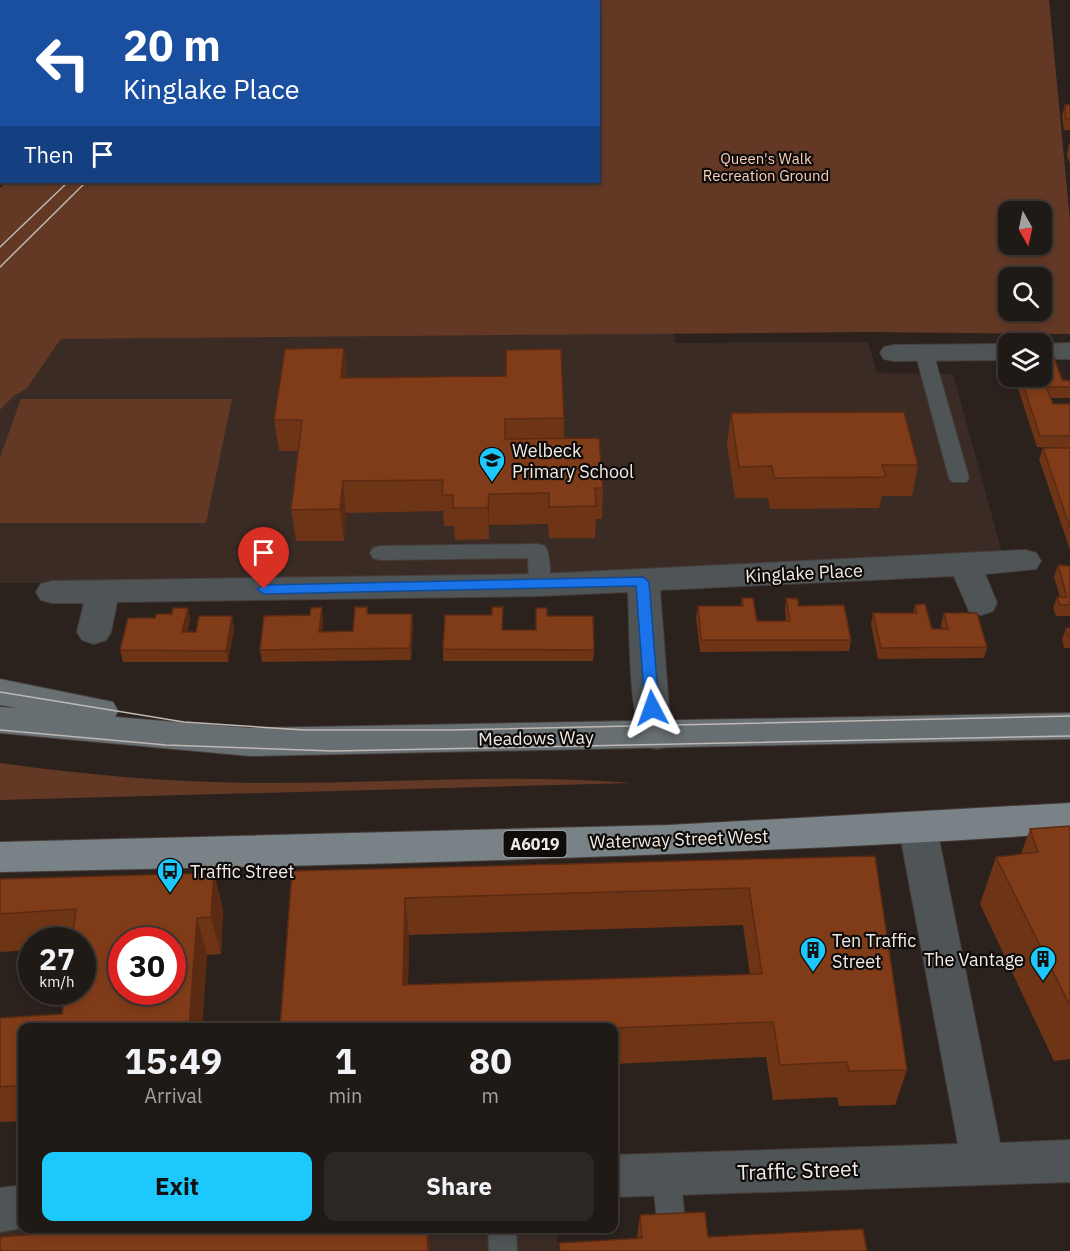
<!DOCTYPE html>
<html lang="en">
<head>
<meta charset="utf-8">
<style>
  body { margin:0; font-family:"IBM Plex Sans",sans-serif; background:#2d2723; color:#f1f3f6; height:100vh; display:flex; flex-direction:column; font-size:22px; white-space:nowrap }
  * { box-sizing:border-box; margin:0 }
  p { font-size:20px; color:#a2a1a1 }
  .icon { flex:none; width:33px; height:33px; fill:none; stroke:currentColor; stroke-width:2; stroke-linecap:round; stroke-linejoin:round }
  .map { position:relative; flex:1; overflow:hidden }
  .drawer { position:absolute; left:18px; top:1023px; width:600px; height:210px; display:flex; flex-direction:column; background:#201a16; border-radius:12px; box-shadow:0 3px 9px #0003,0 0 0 2px #3d3835 }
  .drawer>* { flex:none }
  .guide { position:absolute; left:0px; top:0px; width:600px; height:183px; box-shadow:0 3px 9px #0003,0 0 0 2px #3d3835; background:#1a4fa0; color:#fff; overflow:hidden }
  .needle { width:39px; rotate:171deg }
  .fabs { position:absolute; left:998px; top:201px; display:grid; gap:12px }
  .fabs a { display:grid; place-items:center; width:54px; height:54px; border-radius:12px; background:#201a16; box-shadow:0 3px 9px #0003,0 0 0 2px #3d3835; font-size:30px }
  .speed { position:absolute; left:18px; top:927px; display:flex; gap:12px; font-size:30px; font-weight:700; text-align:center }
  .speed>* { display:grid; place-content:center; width:78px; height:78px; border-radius:50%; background:#201a16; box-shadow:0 3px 9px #0003,0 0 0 2px #3d3835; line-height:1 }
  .speed small { font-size:15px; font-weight:400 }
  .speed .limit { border:9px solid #d22; background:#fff; color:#111 }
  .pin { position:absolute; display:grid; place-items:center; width:51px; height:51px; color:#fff; margin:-62px -26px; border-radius:50% 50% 50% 0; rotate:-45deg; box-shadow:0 0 6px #0007 }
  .pin .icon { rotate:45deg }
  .me { position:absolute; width:66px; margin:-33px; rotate:356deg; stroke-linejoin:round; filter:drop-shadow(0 0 4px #0008) }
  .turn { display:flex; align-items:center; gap:21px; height:126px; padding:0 24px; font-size:27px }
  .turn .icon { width:78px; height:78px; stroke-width:2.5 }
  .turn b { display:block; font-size:42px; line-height:51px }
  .then { display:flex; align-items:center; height:57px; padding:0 24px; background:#0003; gap:12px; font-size:22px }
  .eta { display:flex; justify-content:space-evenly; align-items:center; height:102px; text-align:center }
  .eta b { font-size:36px; font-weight:700; line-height:42px }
  .cta { display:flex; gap:12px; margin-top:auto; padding:12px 24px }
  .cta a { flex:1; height:69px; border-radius:12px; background:#1dc9fc; color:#111; font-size:24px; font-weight:700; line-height:69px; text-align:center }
  .cta a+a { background:#2d2723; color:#f1f3f6 }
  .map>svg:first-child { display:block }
  .built { fill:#3a2b25 }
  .green { fill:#633926; fill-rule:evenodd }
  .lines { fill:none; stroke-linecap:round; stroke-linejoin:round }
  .lane-casing { stroke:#473e3a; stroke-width:2 }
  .street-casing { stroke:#473e3a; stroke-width:2 }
  .secondary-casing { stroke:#473e3a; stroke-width:2 }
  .primary-casing { stroke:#473e3a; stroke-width:2 }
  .lane { fill:#4f5456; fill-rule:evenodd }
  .street { fill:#4f5456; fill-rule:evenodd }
  .secondary { fill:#676f72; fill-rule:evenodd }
  .primary { fill:#798387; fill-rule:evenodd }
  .tram { stroke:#bfb8b5; stroke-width:1.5 }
  .wall { fill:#6e3416; fill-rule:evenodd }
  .shaded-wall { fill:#5a2a12 }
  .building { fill:#803c19; stroke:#5a2a12; stroke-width:1.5; fill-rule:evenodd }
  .route { fill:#1a73e8; stroke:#114b97; stroke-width:1.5 }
  .labels { text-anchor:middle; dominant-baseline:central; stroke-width:4.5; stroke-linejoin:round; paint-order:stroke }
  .far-park-label { font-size:15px; fill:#f9cfbd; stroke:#100c0a }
  .shield { fill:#100c0a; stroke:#aea8a5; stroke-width:1.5 }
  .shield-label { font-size:16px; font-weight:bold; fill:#f1ebe8 }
  .poi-label { font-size:18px; fill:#f1ebe8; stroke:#100c0a; text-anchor:start }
  .street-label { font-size:18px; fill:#f1ebe8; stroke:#100c0a }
  .near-street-label { font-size:21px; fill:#f1ebe8; stroke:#100c0a }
</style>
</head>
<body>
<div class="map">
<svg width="1070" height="1251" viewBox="0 0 1070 1251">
  <rect width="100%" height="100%" fill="#2b221e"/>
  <path class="built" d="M674 333 675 343 868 342 877 373 953 374 1003 556 705 573 241 584 0 583V410L14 396 27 388 61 339Z
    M22 1207V1228L557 1229 558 1251H0V1210Z"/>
  <path class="green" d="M391 0H1049L1070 221V334L866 332 61 339 27 388 14 396 0 410V188L7 182H598V2L374 1ZM1008 212H1041V244H1008ZM1008 278H1041V310H1008Z
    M21 399H232L206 523H0V457Z
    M0 763C85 775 169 782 254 783 380 784 507 773 632 783L0 800Z"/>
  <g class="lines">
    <g class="lane-casing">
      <path id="lane" d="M924 347 933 352 969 478 966 482H952L949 478 915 352Z
        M538 544 545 546C551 556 552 581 546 590L539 592 532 590 529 585 528 558 380 560 373 558 370 553 373 548 380 546Z
        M666 1160 676 1164 680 1173 687 1240 681 1251 663 1250 659 1240 652 1173 656 1164Z
        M488 1228H516L517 1251H489Z"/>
    </g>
    <g class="street-casing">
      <path id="street" d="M51 0H71V2H51Z
        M0 17H2L0 30Z
        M1070 343V359H1041V344H1038Z
        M1008 344V360L894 361 884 359 880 353 884 347 894 345Z
        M1025 550 1036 553 1041 561 1036 569 985 574 997 603 993 611 981 615 969 611 954 576 660 590 669 709 675 736 669 746 657 749 645 746C628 715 630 630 628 592L539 596 117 602 111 632 106 640 94 644 82 640 77 632 84 603H52L41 600 36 592 41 584 52 581 539 574Z
        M918 814 931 818 937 829 1000 1143 1070 1140V1182L614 1197V1155L958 1144 899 829 905 818Z
        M22 1185V1228L0 1232V1188Z"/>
    </g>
    <g class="secondary-casing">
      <path id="secondary" d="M0 679 113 702 118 711 115 717 250 728 1070 713V739L250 756 0 733V707L18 708 0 705Z"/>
    </g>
    <g class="primary-casing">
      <path id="primary" d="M1070 803V833C714 857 357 865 0 872V842L669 825Z"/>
    </g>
    <use href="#lane" class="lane"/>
    <use href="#street" class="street"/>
    <use href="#secondary" class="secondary"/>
    <use href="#primary" class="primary"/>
    <path class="tram" d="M252 2 254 0
      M0 247 68 182
      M0 267 86 182
      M0 692 184 722 304 730H450L1070 716
      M0 730 166 745 333 751 1070 736"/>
  </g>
  <path class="wall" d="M1065 105H1070V130H1064L1062 116Z
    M1069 144H1070V162H1069L1067 155Z
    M344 348 347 378 564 418V438L603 488 602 519H596L595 538H549L548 524 489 525V539L455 540 454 526H444L443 511 346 513 344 541H296L291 510 298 451H279L274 420Z
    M1014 376H1041L1062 380 1070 381V398H1050L1053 404H1070V448L1037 447Z
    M731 413 918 465 912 496H882L879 508 770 509 768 498H735L727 445Z
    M1043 448H1070V550L1039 459Z
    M1058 565 1070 566V616H1056L1053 608 1057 597H1060L1054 577Z
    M742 598 757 621H786L785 610 786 598 851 640 849 651 700 652 696 618 698 606H741Z
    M915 605 932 629H942L941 625 944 613 987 647 984 658 878 659 871 624 873 613H913Z
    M367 607 368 614 413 625 411 660 262 662 260 650 323 619 322 632 353 631Z
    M188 608 190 619 187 632H196L234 628 228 662H123L120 650 155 618 172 614Z
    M547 616 594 650 593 661H443V649L503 630H536Z
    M1066 628H1070V648H1064L1062 639Z
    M1070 826V1059L1054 1061 980 904 996 857 1021 854 1030 829Z
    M875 856 907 1070 895 1105 839 1106 837 1097 773 1100 766 1057 614 1064V1028H280L292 871ZM743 925 750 975 408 985 409 935Z
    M214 873 223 910 221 954 207 955 202 1028H22V1121L0 1122V1018L62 1014 82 940H32V950L0 952V879Z
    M640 1215 708 1237 867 1251H559V1243L637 1239Z"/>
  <path class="shaded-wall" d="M0 0H40V2H2V8H0Z
    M86 0H166V2H86Z
    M344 348 347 379 341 378Z
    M343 481 346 513 344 541 340 509Z
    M489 494V539L488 508Z
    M322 607 323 619 321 643 319 632Z
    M188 608 190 619 185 643 182 632Z
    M412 614 413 625 411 660 410 648Z
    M232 616 234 628 228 662 226 651Z
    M214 873 223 910 221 954 211 917Z
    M405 898 409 935 407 1021 403 985Z
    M197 918 207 955 202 1028H189Z
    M427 1228H429L430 1251H428Z"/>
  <path class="building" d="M0 46H2V65H1Z
    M1065 105H1070V119H1066Z
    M344 348 341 378 506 376V350L561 349 564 418 505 419V439L599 438 603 488H595L596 506 549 507V493L489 494 488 508H453V495H442L443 480 343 481 340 509 291 510 302 420H274L285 349Z
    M1041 357H1054L1062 380 1070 381V387H1046L1053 404H1070V436H1040L1020 376H1041Z
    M904 412 918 465H882L886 477 774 478 772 466 739 467 731 413Z
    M1043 448H1070V528Z
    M1058 565 1070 566V605H1060L1057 597H1067Z
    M742 598H753L757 621H790L786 598 798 599V606L844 605 851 640H701L698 606H743Z
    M925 604 932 629H948L944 613H977L987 647 881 648 873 613H917L915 605Z
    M322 607 319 632 353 631 355 607H367V614H412L410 648 260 650 264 616 310 615 311 608Z
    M492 607H503L502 630H536V608H547V616H593L594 650 443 649 445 615H492Z
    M173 608H188L182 632H196L199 616H232L226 651 120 650 128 618H155L156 614H172Z
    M1066 628H1070V637H1068Z
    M1070 826V1006L996 857 1038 852 1030 829Z
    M875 856 907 1070 849 1071 847 1062 780 1065 773 1022 614 1028H280L292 871ZM749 888 762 974 403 985 405 898Z
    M214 873 211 917 197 918 189 1028H22V1085L0 1087V1018L62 1014 65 992H82V940H72L76 909 0 914V879ZM122 940H172V992H122Z
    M705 1212 708 1237 863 1229 867 1251H560L559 1243 642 1238 640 1215Z
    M108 1228H427L428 1251H0V1237Z"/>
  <path class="route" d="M643 577 649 582 659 708 652 714 645 708 636 586 264 594 257 589 264 585Z"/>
  <defs>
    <g id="school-pin" transform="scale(1.35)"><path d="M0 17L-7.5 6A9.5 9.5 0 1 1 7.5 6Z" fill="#1dc9fc" stroke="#100c0a"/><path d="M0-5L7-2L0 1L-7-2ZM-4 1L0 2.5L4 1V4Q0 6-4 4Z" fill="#111"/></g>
    <g id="bus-pin" transform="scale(1.35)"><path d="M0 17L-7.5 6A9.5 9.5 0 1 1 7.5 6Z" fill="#1dc9fc" stroke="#100c0a"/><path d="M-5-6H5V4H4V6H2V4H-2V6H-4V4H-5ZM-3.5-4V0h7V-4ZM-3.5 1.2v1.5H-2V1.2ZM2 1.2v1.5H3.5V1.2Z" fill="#111"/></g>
    <g id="building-pin" transform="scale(1.35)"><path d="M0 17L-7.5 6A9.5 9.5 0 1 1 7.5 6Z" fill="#1dc9fc" stroke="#100c0a"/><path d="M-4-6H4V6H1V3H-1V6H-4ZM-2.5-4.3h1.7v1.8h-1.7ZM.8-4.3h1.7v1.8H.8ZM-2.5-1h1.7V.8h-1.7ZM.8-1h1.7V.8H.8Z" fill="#111"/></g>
  </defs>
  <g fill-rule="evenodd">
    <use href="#school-pin" x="492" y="460"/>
    <use href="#bus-pin" x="170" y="871"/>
    <use href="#building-pin" x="813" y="950"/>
    <use href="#building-pin" x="1043" y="959"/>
  </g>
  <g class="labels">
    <g class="far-park-label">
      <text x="766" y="158">Queen's Walk<tspan x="766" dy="17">Recreation Ground</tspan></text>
    </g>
    <rect class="shield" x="503.5" y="831" width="63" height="26" rx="4.5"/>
    <g class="shield-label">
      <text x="535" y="844">A6019</text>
    </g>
    <g class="poi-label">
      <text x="512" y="450">Welbeck<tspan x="512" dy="21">Primary School</tspan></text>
      <text x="190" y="871">Traffic Street</text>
      <text x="832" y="940">Ten Traffic<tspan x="832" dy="21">Street</tspan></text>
      <text x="1024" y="959" text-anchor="end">The Vantage</text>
    </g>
    <g class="street-label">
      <text transform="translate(804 573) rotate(-3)">Kinglake Place</text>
      <text transform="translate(536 738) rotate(-1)">Meadows Way</text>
      <text transform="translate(679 839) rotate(-2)">Waterway Street West</text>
    </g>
    <g class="near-street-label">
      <text transform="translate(798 1170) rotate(-2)">Traffic Street</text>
    </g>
  </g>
</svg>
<div class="fabs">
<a><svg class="needle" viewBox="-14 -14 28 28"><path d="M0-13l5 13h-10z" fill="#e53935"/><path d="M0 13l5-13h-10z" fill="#a2a1a1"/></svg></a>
<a><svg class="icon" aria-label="search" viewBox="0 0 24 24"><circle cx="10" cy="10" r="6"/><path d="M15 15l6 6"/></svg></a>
<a><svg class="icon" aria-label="layers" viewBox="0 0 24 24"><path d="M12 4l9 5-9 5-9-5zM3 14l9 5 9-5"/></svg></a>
</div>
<div class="speed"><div>27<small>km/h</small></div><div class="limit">30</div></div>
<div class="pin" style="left:264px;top:589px;background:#d93025"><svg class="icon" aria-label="arrive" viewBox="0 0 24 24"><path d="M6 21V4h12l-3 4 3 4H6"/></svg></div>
<svg class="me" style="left:652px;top:708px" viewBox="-20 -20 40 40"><path d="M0-17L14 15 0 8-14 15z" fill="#1a73e8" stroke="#fff" stroke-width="4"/></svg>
<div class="guide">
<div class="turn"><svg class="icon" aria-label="left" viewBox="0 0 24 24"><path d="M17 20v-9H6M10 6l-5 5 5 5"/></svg><div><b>20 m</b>Kinglake Place</div></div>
<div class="then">Then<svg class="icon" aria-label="arrive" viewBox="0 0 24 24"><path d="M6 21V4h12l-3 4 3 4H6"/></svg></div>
</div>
<section class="drawer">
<div class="eta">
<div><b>15:49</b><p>Arrival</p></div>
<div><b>1</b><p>min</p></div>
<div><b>80</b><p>m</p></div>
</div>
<div class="cta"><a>Exit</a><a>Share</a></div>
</section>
</div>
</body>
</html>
